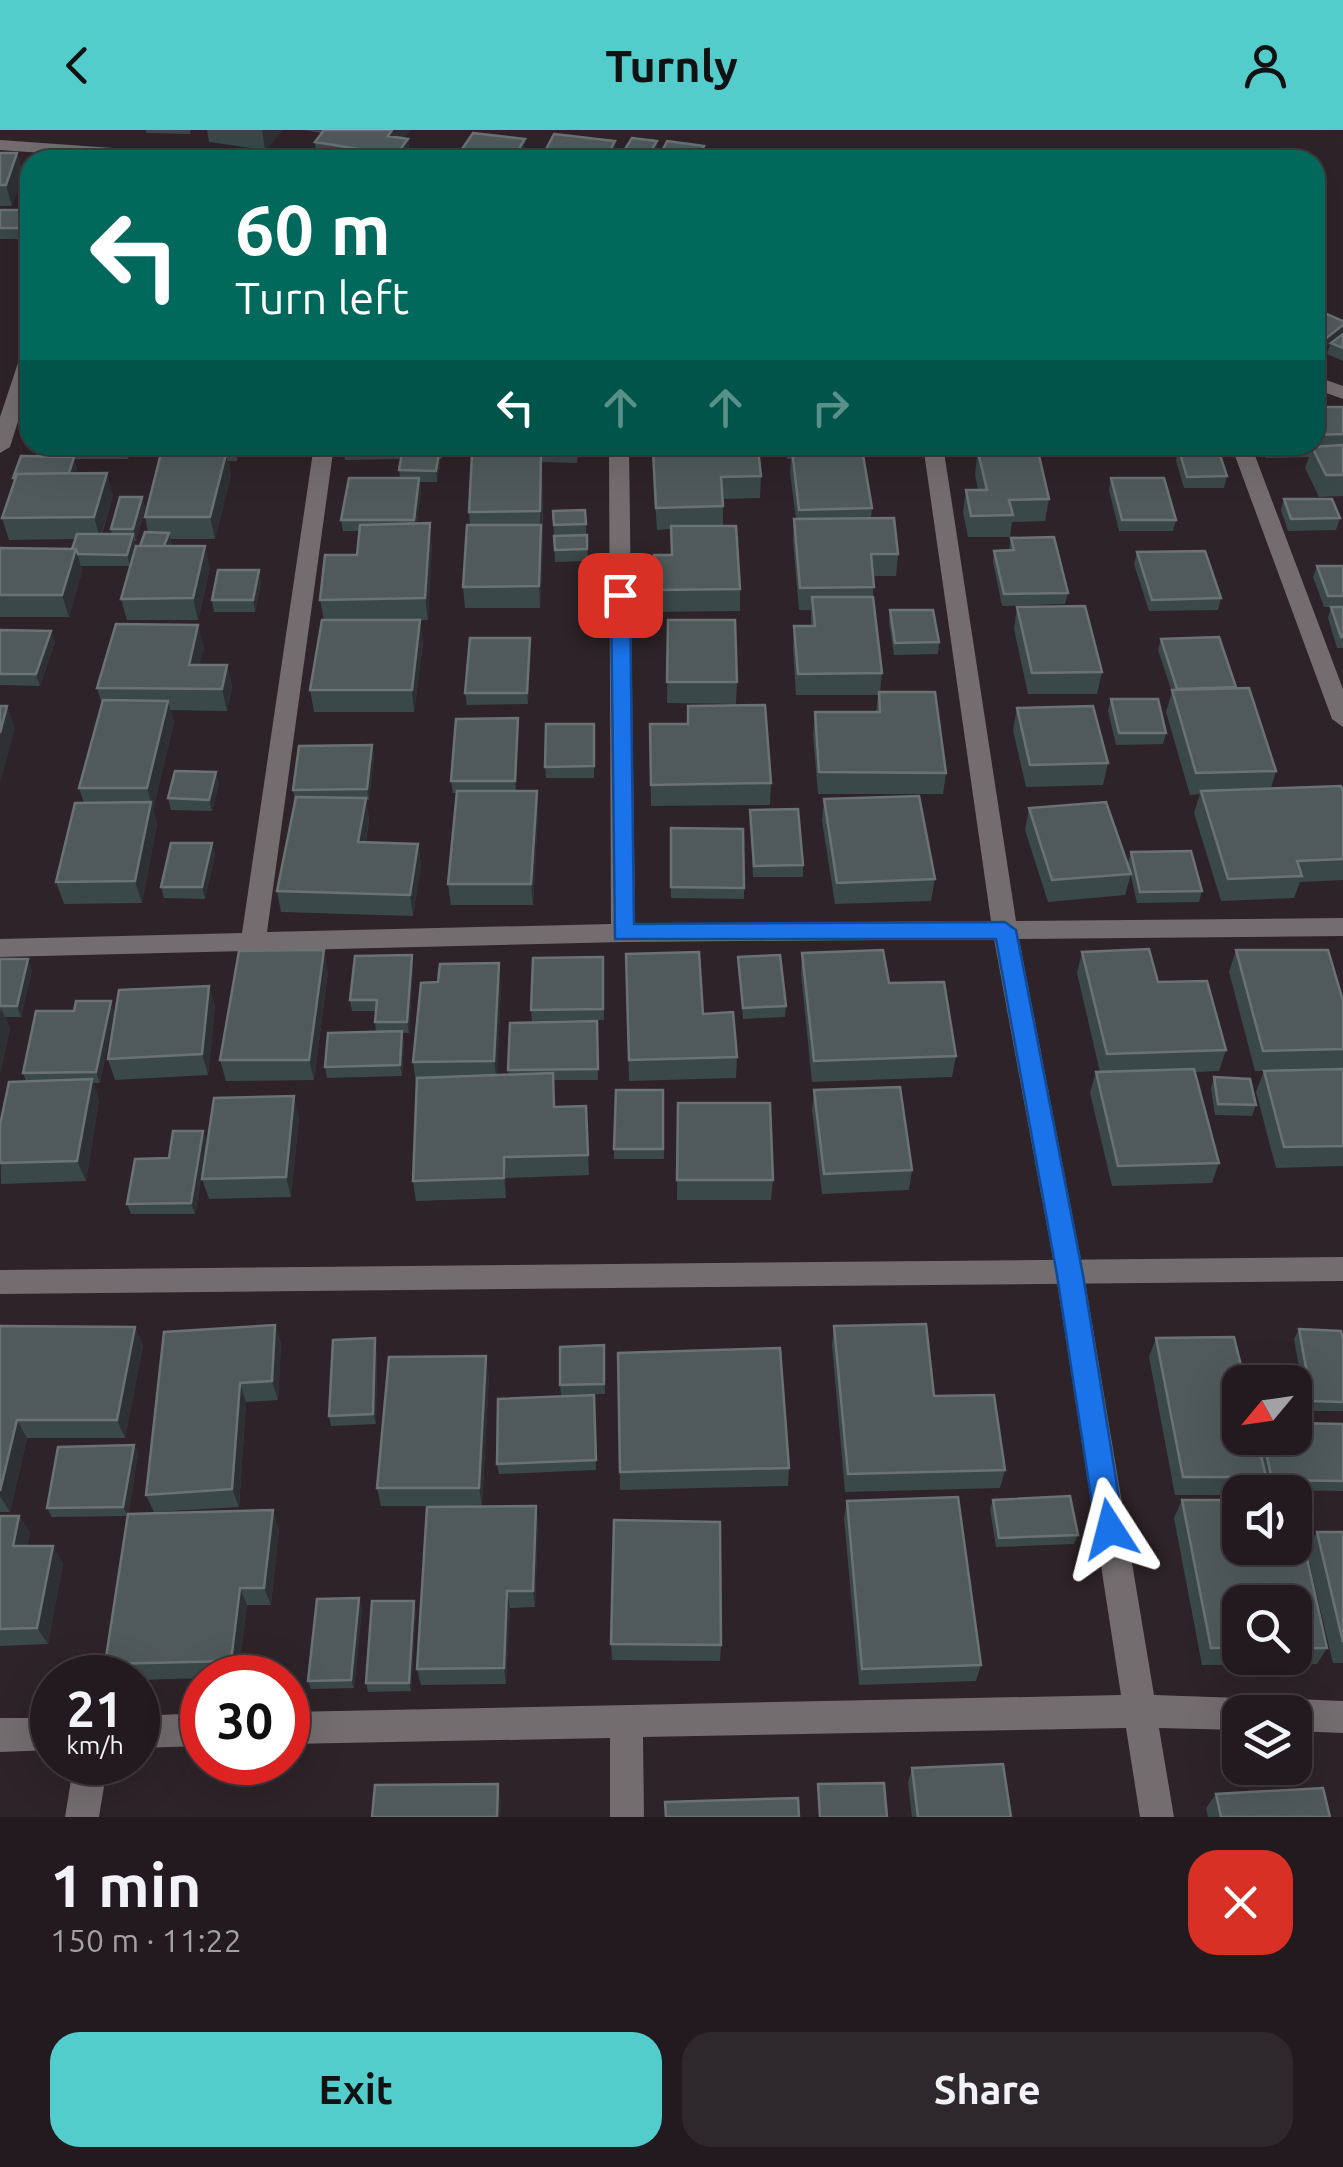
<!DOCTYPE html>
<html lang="en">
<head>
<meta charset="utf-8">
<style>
  body { margin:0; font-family:Ubuntu,sans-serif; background:#2e272b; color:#f1f3f6; height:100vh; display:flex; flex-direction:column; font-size:38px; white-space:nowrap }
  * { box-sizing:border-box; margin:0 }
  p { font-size:32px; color:#a2a1a4 }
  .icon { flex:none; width:55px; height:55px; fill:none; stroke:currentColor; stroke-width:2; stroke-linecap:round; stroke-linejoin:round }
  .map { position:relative; height:1687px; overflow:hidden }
  .details { display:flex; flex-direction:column; background:#221a1e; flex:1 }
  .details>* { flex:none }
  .top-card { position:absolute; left:20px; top:20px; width:1305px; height:305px; border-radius:30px; box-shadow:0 10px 40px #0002,0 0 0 2px #3f383c; background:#00695c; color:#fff; overflow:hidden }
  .needle { width:65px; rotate:241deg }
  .tools { position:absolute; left:1222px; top:1235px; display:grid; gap:20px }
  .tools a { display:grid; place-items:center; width:90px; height:90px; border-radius:20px; background:#221a1e; box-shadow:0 10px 40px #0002,0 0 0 2px #3f383c; font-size:50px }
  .speed { position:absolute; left:30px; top:1525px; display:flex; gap:20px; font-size:50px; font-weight:700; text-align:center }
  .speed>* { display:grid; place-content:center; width:130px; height:130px; border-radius:50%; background:#221a1e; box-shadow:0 10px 40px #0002,0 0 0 2px #3f383c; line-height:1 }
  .speed small { font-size:25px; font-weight:400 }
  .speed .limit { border:15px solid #d22; background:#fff; color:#111 }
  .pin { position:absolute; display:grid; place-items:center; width:85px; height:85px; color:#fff; margin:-42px; border-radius:20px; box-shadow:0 5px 15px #0006 }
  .me { position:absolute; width:110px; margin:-55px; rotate:351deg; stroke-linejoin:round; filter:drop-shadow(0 0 8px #0008) }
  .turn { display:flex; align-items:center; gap:35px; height:210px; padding:0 50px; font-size:45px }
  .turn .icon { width:130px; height:130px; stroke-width:2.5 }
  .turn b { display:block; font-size:70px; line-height:85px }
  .lanes { display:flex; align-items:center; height:95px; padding:0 50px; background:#0003; justify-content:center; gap:50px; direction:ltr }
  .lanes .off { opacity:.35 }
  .round { display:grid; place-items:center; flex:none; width:105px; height:105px; border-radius:30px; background:#2e272b }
  .headline { display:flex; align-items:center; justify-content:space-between; height:170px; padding:0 50px }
  h1 { font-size:60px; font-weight:600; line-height:75px }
  .action { display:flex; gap:20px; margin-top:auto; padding:20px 50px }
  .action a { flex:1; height:115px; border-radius:30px; background:#52cdcc; color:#111; font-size:40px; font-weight:600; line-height:115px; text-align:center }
  .action a+a { background:#2e272b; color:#f1f3f6 }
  header { display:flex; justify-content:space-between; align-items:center; height:130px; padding:0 50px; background:#52cdcc; color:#111; font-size:45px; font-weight:600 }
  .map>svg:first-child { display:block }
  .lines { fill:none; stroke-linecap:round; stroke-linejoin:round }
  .minor { fill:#736d70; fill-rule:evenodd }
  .tertiary { fill:#736d70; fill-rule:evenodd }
  .wall { fill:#3b4848; fill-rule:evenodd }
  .shaded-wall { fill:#2d3133 }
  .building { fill:#505a5b; stroke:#6a7273; stroke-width:2.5 }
  .route { fill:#1a73e8; stroke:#114b97; stroke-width:2.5 }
</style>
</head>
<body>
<header><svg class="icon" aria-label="back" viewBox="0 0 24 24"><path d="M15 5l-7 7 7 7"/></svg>Turnly<svg class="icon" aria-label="person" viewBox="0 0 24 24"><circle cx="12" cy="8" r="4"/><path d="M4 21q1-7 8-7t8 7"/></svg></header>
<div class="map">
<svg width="1343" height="1687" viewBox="0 0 1343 1687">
  <rect width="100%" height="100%" fill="#2e2328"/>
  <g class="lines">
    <path class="minor" d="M0 10 212 25 220 30H143L0 20Z
      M30 218V253L10 317 0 323V287L21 224Z
      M1315 246 1343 256V269L1315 259Z
      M314 315H334L267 802 611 794 609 315H629L635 794 991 791 923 315H943L1016 791 1343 788V806L1019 809 1084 1145 1154 1565 1240 1568 1252 1572 1256 1582H1240V1600L1159 1598 1174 1687H1140L1126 1598 643 1607 644 1687H610V1608L288 1614V1582L1121 1565 1056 1145 994 809 623 812 0 827V809L242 803Z
      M1231 315H1251L1343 559V597L1332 589Z
      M1295 1569 1343 1571V1603L1295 1601V1582H1280L1283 1573Z
      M202 1583V1616L138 1618V1586Z
      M0 1588H52V1620L0 1622Z
      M74 1632H108L99 1687H65Z"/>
    <path class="tertiary" d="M1343 1127V1151L0 1164V1140Z"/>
  </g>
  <path class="wall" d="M146 0H191L190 4 146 3Z
    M207 0H283L265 20 209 12Z
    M303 0H411L404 8 408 9 410 30H317L315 12 322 3Z
    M657 11V22L652 30H623V22Z
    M0 23H17L23 44 12 76H0Z
    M0 80 29 91 23 109H0Z
    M1343 191V231L1327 224 1330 214Z
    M1315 277H1343V366L1319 367 1305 338 1309 327 1266 328 1260 315H1315Z
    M132 315 128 329H74L77 339 75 343 113 365 102 404H112L111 399 142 367 145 378 136 411H134L135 416 130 436H81L82 441 69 487H0V418L72 419 75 409 9 410 2 388 14 351 13 348 37 327 34 318Z
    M164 315H240L237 331H228L231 345 215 409H171V416L210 438 198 490H127L121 469 140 416 148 402 145 387 166 323Z
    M343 315H443L442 329H440V335L437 352H420L421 360 417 393 432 415 428 490H404L423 512 414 582H314L310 560 324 490 320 470 357 425 359 401H343L341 390 400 348 399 340 401 329 345 330Z
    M470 315H579L577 333 542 332 543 416 540 478H465L463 457 470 395 469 382 472 328Z
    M655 315H722V320L761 346 760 368 723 369V396L740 459V481L654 482V425H671V399L657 400 653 343V321H655Z
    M785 315H836V319L872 378 871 389 898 424 896 446H873V470L882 543 880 562 946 643 943 664H818L813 604 815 582H876L878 565H796L793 518 794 496H811V480H799L793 411 794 389H796L790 342 791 329H787Z
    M951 315H1055L1053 326H1039L1049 369 1045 391 1012 392 1010 407H968L963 382 966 360H978L975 344 977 327H953Z
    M1098 315H1184L1183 319 1227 346 1224 358H1184L1176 331 1177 325 1102 327Z
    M1111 348 1176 390 1173 401H1119L1109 360Z
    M1284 369 1340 388 1336 400 1288 401 1281 380Z
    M585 380 588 431 555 432 553 381Z
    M1011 408 1068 463 1065 474 1002 476 993 432 994 421 1009 420Z
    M1137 422 1221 468 1218 480 1149 481 1134 434Z
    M1317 436H1343V518H1337L1328 488 1331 477H1324L1313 447Z
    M261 452 255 482H214L212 470Z
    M1017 477 1102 542 1097 564H1028L1014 499Z
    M890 480 939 512 938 524 894 525 889 492Z
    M668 490 737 552 736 574 667 573Z
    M0 500 55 512 40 556 0 555Z
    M530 508 528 574 467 575 465 563Z
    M1161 509 1236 557 1276 641 1271 658 1343 662V750L1300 752 1294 768 1221 771 1194 683 1200 664 1190 665 1166 582 1172 562 1158 520Z
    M204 517 199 535H227L232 557 227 581 170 580 174 592 153 680 157 694 142 773 64 774 56 752 84 673 79 658 102 574 97 558Z
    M1111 569 1166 603 1163 614 1116 615 1108 581Z
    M1017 578 1108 633 1103 655 1026 657 1013 600Z
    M594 594V648H546L545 637Z
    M650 594H688L771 653 770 675 651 676Z
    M518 600 516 661H537L538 683 533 775H451L448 754 456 663H453L451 651Z
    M372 615 374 627 369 670H366L369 690 366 712 418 714 421 735 413 786 281 782 277 761 295 671 293 660Z
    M219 653 212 681 171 680 168 668Z
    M824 669 935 749 931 771 835 774 822 691Z
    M1029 678 1131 744 1125 765 1048 772 1025 700Z
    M750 680 803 735V747H753Z
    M671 698 744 758V769L671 768Z
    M212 713 215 725 205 769 164 768 161 757Z
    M1131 722 1202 761 1199 772 1137 773 1128 733Z
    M1236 820 1343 871V1036L1276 1038 1256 962 1264 941H1272H1255L1229 842Z
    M1082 822 1158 852 1226 920 1219 941 1195 942 1219 1033 1212 1053 1112 1056 1090 963 1096 942H1100L1077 843Z
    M802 823 889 853 956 926 952 947 812 952 801 844Z
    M626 824 703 884 737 927 736 948 629 951Z
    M603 827 604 890 532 891 531 880Z
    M738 827 786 876 785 887 743 889Z
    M0 829 32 840 21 887H5L10 899 0 943Z
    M413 836 409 903H402L404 912 402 946 327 948 325 937 376 902 375 892 376 881H352L350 870Z
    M328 842 314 950 226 951 220 930Z
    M501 855 497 945H509L508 940 597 891 598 950H553L555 977 586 976 589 1045 506 1048V1068L416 1071 413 1051 416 953 413 932Z
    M209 856 215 877 208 945 115 950 108 929Z
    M111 871 114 882 100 953H93L99 970 86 1051 1 1054 0 995 26 952 23 943 74 881Z
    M1214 947 1256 975 1252 986 1215 985 1211 958Z
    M663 960 664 1029H614V1019Z
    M814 960 912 1040 909 1060 822 1064 812 980Z
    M678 973 773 1050 771 1070H677Z
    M299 987 291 1067 209 1069 202 1049Z
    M203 1001 207 1012 195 1084H131L127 1074 169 1028Z
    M275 1195 281 1214 278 1270 246 1272 239 1377 154 1382 146 1365Z
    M0 1196 135 1197 143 1216 125 1308H27L10 1382H0Z
    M834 1196 934 1266 1005 1340 1000 1358 845 1362 832 1215Z
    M1299 1199 1343 1209V1281H1307L1294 1209Z
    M1156 1208 1240 1308H1295L1343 1294V1361L1267 1360 1265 1350 1259 1362H1240V1365H1175L1149 1227Z
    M604 1215 605 1264 561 1265 560 1255Z
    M377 1218 376 1294 331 1296 329 1286Z
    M618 1223 789 1338 788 1356 620 1360Z
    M489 1245 482 1376H381L377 1358Z
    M594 1265 596 1340 499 1344 497 1334Z
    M134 1315 138 1324 128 1386 52 1387 47 1378Z
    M993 1370 1078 1405 1074 1414 996 1417 990 1379Z
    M1182 1370H1240V1418H1295V1375L1327 1518 1317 1534 1202 1535 1174 1388ZM1240 1472H1295V1528H1240Z
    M847 1371 981 1535 976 1551 859 1555 844 1388Z
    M536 1376 538 1393 535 1477 510 1478 506 1554 421 1555 417 1539Z
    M0 1386H19L30 1403 27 1416 63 1433 48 1514 0 1516Z
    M279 1398 271 1475H247L238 1547 138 1550V1548H113L105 1534Z
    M1317 1402H1343V1533H1333L1306 1419Z
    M359 1468 362 1477 354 1558 311 1559 308 1551Z
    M416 1480 411 1561 368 1562 366 1553Z
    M611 1514 721 1515 720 1531 612 1530Z
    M912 1638 1011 1687H912L908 1653Z
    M1216 1664 1330 1687H1208L1206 1678Z"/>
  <path class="shaded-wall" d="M262 0H283L265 20Z
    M392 0H411L392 24 388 6Z
    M408 9 410 30H397L396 25Z
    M525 9V20L519 30H512Z
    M615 11V22L611 30H605Z
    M657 11V22L652 30H648V26Z
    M704 16 702 30H697Z
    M17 23 23 44 12 76 6 55Z
    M26 80 29 91 23 109 20 98Z
    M1343 195V204L1315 226V217Z
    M126 315H132L128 329 126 318Z
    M234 315H240L237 331Z
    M439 323 440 335 437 352 436 341Z
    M541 323 543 416 540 478 539 456Z
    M226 324 231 345 215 409 210 387Z
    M74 327 77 339 70 360 67 348Z
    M107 343 113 365 100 409 94 387Z
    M419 348 421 360 416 401 414 390Z
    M142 367 145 378 136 411 133 399Z
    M430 393 432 415 428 490 425 468Z
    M169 403 172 414 166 429 164 418Z
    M133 404 135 416 130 436 127 425Z
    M205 416 210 438 198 490 193 468Z
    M76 419 82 441 69 487 62 465Z
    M259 440 261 452 255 482 253 470Z
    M420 490 423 512 414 582 412 560Z
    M198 495 204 517 194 557 189 535Z
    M51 501 55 512 40 556 36 544Z
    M530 508 531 520 528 574 527 563Z
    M227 535 232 557 227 581 222 559Z
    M168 571 174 592 153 680 157 694 142 773 135 751 151 672 147 658Z
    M7 576 15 598 0 654V603Z
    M518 588V600L516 662 515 651Z
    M372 615 374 627 369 670 367 659Z
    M216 642 219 653 212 681 209 670Z
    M537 661 538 683 533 775 531 754Z
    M366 668 369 690 362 733 358 712Z
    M212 713 215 725 205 769 202 757Z
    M418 714 421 735 413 786 410 765Z
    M324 820 328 842 314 950 309 930Z
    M412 825 413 836 409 903 407 892Z
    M28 829 32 840 21 887 17 876Z
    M499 833 501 855 497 952 494 931Z
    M209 856 215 877 208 945 202 924Z
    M111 871 114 882 100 953 96 942Z
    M1 878 10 899 0 943V884Z
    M402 901 404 912 402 946 400 935Z
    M92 949 99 970 86 1051 77 1031Z
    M294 966 299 987 291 1067 286 1047Z
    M203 1001 207 1012 195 1084 191 1073Z
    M504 1027 506 1048V1068L504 1048Z
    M275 1195 281 1214 278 1270 272 1251Z
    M135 1197 143 1216 125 1308 117 1290Z
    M375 1208 377 1218 376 1294 373 1284Z
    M486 1226 489 1245 482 1376 479 1358Z
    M240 1253 246 1272 239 1377 232 1359Z
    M17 1290 27 1308 10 1382 0 1366V1361Z
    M134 1315 138 1324 128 1386 123 1377Z
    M536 1376 538 1393 535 1477 533 1461Z
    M273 1380 279 1398 271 1475 264 1458Z
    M19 1386 30 1403 23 1433 13 1416Z
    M53 1416 63 1433 48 1514 37 1498Z
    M240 1458 247 1475 238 1547 231 1531Z
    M507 1461 510 1478 506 1554 504 1538Z
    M359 1468 362 1477 354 1558 351 1550Z
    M414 1471 416 1480 411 1561 409 1553Z
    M498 1654 501 1668 500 1687H497Z"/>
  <path class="building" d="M324 0H392L388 6 408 9 396 25 315 12Z
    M473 3 525 9 512 30 455 29Z
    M554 4 615 11 605 30 541 29Z
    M632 8 657 11 648 26 623 22Z
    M667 11 704 16 697 30H658Z
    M171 20 168 30H106L109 21Z
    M0 23H17L6 55H0Z
    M0 80H26L20 98H0Z
    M1315 179 1343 191V195L1315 217Z
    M1343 204V218L1331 213Z
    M1315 277H1343V304L1315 305Z
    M35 315H126V318H34Z
    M1343 315V345H1326L1312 317Z
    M758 319 761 346 721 347 723 376 656 378 653 321Z
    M862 319 872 378 799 380 792 320Z
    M1218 319 1227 346 1187 347 1179 320Z
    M1038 321 1049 369 1009 370 1013 385 971 386 966 360H987L978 322Z
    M161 323 226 324 210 387H145Z
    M402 323H439L436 341 399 340Z
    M541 323 540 381 469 382 472 324Z
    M21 326 74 327 69 343 17 344 15 348H13Z
    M107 343 94 387 2 388 17 344Z
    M349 348H419L414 390H341Z
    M1111 348H1164L1176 390H1122Z
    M120 367H142L133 399H111Z
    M1284 369H1332L1340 388 1291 389Z
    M585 380 586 394 554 395 553 381Z
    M894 388 898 424H871L874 457 800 458 794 389Z
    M430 393 425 468 320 470 325 425H357L360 395Z
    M467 395H541L539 456 463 457Z
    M671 396H736L740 459 654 460V425H672Z
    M145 402 169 403 164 416H140Z
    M77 404H133L127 425 78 424 76 419H72Z
    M587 405V419L555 420 554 406Z
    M1054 407 1068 463 1004 464 994 421 1014 420 1011 408Z
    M136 416H205L193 468 121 469Z
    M0 418 76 419 62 465H0Z
    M1205 421 1221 468 1152 470 1137 422Z
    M1317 436H1343V466H1328Z
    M218 440H259L253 470H212Z
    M812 467H873L882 543 798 544 794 496H815Z
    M1085 476 1102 542 1032 543 1017 477Z
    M1331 477H1343V507H1341Z
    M890 480H933L939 512 895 513Z
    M322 490H420L412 560H310Z
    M668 490H735L737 552H667Z
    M116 494 198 495 189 535H227L222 559 97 558Z
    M0 500 51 501 36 544H0Z
    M1219 507 1236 557 1177 559 1161 509Z
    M470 508H530L527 563H465Z
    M1249 558 1276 641 1196 643 1172 560Z
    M879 562H935L946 643 819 642 815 582H880Z
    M1111 569H1158L1166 603H1119Z
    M103 570 168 571 147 658H79Z
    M765 575 771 653 651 655 650 594H688V576Z
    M0 576H7L0 603Z
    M1093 576 1108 633 1030 635 1017 578Z
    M518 588 515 651H451L456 589Z
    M546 594H594V636L545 637Z
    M372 615 367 659 293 660 299 616Z
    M175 641 216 642 209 670 168 668Z
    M1341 656 1343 662V729L1297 731 1302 746 1228 749 1201 661Z
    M457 661H537L531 754H448Z
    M919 666 935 749 837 753 824 669Z
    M296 667 366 668 358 712 418 714 410 765 277 761Z
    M151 672 135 751 56 752 75 673Z
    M1106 672 1131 744 1052 750 1029 678Z
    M798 679 803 735 754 736 750 680Z
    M671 698 743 699 744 758 671 757Z
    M171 713H212L202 757H161Z
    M1191 721 1202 761 1140 762 1131 722Z
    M1149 819 1158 852 1207 851 1226 920 1107 924 1082 822Z
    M324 820 309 930H220L239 821Z
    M883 820 889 853 944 852 956 926 814 931 802 823Z
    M1236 820H1328L1343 871V919L1263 921Z
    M699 822 703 884 733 882 737 927 629 930 626 824Z
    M412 825 407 892H375L377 870H350L355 826Z
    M780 825 786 876 743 878 738 827Z
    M603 827V879L531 880 533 828Z
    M0 829H28L17 876H0Z
    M499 833 494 931 413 932 421 853 438 852 440 834Z
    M209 856 202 924 108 929 119 860Z
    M76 871H111L96 942 23 943 36 881H74Z
    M597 891 598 939 508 940 510 893Z
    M402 901 400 935 325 937 328 903Z
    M1194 939 1219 1033 1118 1036 1096 942Z
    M1343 939V1016L1284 1017 1264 941Z
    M553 943 554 977 586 976 588 1025 504 1027V1048L413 1051 417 948Z
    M1214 947 1250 949 1256 975 1218 974Z
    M92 949 77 1031 0 1033V995L9 952Z
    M900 957 912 1040 824 1044 814 960Z
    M616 960H663V1019H614Z
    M294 966 286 1047 202 1049 214 968Z
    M678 973H770L773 1050H677Z
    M173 1001H203L191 1073 127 1074 135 1029 169 1028Z
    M926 1194 934 1266 994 1265 1005 1340 848 1344 834 1196Z
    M275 1195 272 1251 240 1253 232 1359 146 1365 164 1202Z
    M0 1196 135 1197 117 1290H17L0 1361Z
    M1299 1199 1341 1201 1343 1209V1272L1312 1271Z
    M1234 1207 1245 1252H1240V1308H1257L1266 1347H1183L1156 1208Z
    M375 1208 373 1284 329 1286 333 1210Z
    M604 1215V1254L560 1255V1217Z
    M780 1218 789 1338 620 1342 618 1223Z
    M486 1226 479 1358H377L389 1227Z
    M594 1265 596 1330 497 1334 498 1269Z
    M1295 1293 1343 1294V1351L1272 1350 1263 1308H1295Z
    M134 1315 123 1377 47 1378 58 1317Z
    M1070 1366 1078 1405 999 1408 993 1370Z
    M958 1367 981 1535 862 1539 847 1371Z
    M1182 1370H1240V1418H1295V1375L1327 1518H1295V1472H1240V1518H1211Z
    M536 1376 533 1461H507L504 1538 417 1539 427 1377Z
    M273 1380 264 1458H240L231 1531 105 1534 128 1384Z
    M0 1386H19L13 1416H53L37 1498 0 1499Z
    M614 1390 720 1392 721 1515 611 1514Z
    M1317 1402H1343V1512Z
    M359 1468 351 1550 308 1551 317 1469Z
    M372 1471H414L409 1553H366Z
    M1003 1634 1011 1687H918L912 1638Z
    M884 1653 887 1687H820L818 1654Z
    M498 1654 497 1687H372L375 1655Z
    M1323 1658 1330 1687H1221L1216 1664Z
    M798 1668 799 1687H666L665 1672Z"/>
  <path class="route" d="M620 459 630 465 634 794 1005 792 1016 800 1083 1145 1124 1399 1120 1408 1110 1412 1100 1408 1096 1399 1057 1145 996 809H615L611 465Z"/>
</svg>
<div class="tools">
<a><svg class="needle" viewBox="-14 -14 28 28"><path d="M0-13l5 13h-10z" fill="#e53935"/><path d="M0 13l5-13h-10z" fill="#a2a1a4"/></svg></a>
<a><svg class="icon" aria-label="sound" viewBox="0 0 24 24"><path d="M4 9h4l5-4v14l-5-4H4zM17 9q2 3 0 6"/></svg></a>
<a><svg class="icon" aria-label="search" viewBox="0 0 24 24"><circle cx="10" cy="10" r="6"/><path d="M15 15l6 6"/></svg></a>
<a><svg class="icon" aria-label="layers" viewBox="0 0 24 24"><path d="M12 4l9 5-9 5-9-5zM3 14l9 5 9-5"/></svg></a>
</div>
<div class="speed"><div>21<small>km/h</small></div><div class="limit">30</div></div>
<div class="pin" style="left:620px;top:465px;background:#d93025"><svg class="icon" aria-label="arrive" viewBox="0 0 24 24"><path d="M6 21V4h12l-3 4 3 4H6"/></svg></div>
<svg class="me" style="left:1110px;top:1399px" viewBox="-20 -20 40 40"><path d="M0-17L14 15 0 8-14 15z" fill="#1a73e8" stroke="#fff" stroke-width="4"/></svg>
<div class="top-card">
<div class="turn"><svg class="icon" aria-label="left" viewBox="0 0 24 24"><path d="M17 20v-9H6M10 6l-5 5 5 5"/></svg><div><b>60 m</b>Turn left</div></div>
<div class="lanes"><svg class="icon" aria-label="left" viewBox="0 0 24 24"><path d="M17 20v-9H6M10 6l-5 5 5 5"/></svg><svg class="icon off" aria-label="ahead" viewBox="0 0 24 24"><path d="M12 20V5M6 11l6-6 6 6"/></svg><svg class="icon off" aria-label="ahead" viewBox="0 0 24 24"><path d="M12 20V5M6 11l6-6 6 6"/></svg><svg class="icon off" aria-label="right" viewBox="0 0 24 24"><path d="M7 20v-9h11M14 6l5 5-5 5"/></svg></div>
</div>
</div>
<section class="details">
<div class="headline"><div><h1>1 min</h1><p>150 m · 11:22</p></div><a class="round" style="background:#d93025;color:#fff"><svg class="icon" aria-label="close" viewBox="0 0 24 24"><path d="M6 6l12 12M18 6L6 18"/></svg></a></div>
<div class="action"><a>Exit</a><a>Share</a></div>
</section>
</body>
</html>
